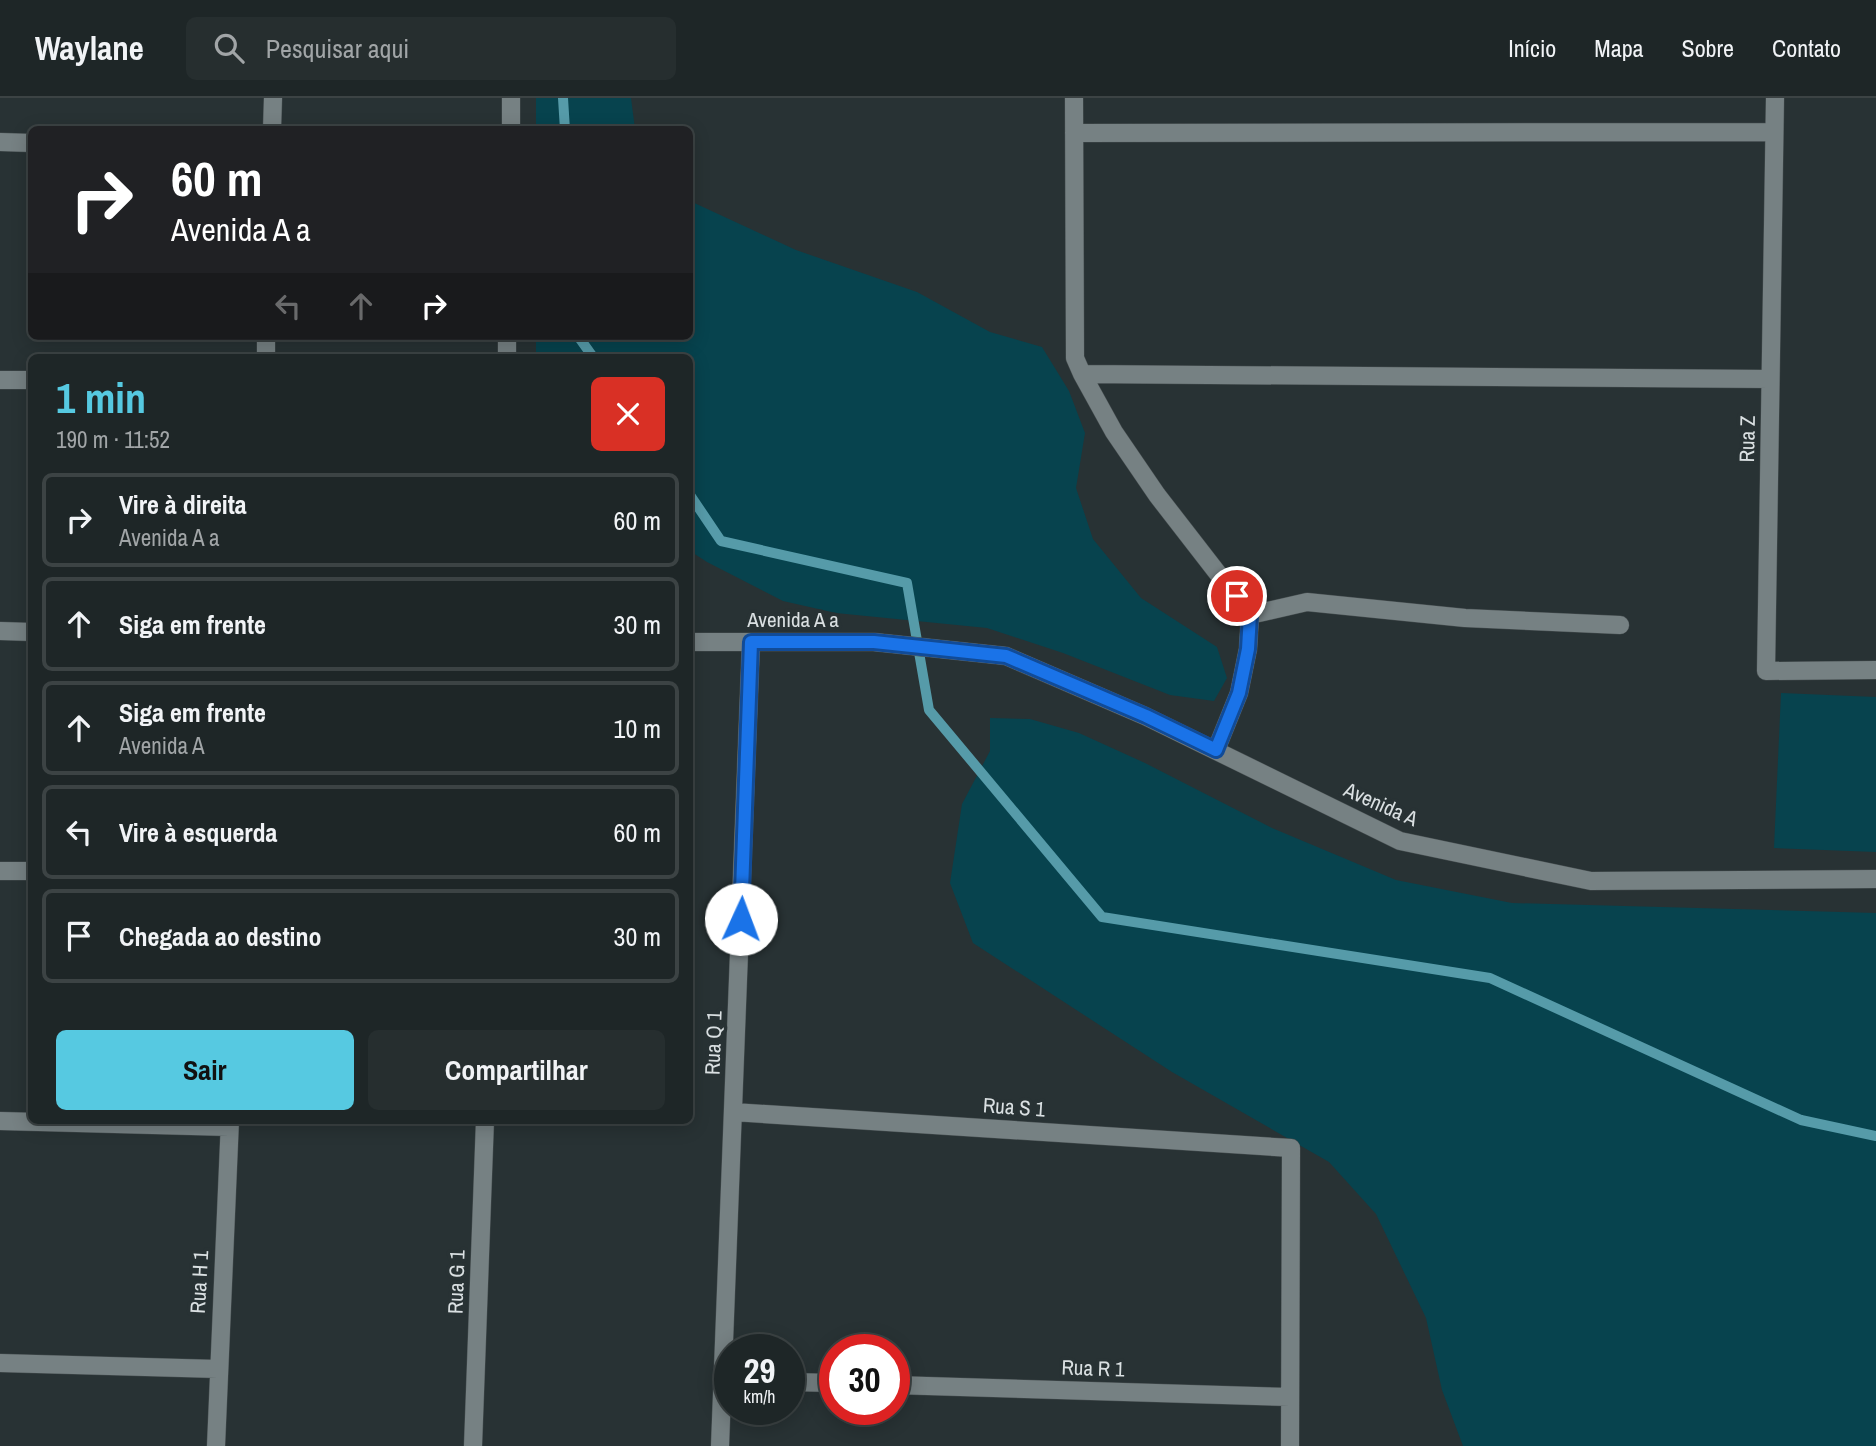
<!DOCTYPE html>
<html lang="pt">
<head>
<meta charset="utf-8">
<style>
  body { margin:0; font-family:"Archivo Narrow",sans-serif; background:#262e2f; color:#f1f3f6; height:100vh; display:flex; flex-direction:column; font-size:26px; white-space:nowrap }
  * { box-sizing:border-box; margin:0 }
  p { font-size:23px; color:#a1a5a7 }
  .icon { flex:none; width:38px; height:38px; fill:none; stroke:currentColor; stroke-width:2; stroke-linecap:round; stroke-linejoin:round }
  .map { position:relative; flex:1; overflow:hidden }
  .sheet { position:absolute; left:28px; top:256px; width:665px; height:770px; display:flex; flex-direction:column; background:#1e2627; border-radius:10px; box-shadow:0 4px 18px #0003,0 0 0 2px #3c4344 }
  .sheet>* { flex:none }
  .hud { position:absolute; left:28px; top:28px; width:665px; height:214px; border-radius:10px; box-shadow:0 4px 18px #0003,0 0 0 2px #3c4344; background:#202124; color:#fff; overflow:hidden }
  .speed { position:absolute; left:714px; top:1236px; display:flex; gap:14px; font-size:35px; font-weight:700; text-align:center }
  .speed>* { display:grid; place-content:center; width:91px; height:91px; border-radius:50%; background:#1e2627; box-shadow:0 4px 18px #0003,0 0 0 2px #3c4344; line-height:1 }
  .speed small { font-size:18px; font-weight:400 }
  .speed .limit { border:10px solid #d22; background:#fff; color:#111 }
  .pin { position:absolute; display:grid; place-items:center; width:60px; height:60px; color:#fff; margin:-30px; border:4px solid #fff; border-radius:50%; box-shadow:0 2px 7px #0007 }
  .me { position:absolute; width:77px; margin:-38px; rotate:2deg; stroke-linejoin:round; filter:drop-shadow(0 0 5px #0008) }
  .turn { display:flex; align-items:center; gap:24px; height:147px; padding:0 28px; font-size:32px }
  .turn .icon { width:91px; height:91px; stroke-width:2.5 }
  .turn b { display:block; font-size:49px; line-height:60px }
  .lanes { display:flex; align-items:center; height:66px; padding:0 28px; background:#0003; justify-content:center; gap:35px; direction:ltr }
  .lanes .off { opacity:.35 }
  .round { display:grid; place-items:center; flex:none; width:74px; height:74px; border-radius:10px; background:#262e2f }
  .overview { display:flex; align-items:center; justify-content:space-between; height:119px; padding:0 28px }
  h1 { font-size:42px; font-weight:700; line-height:52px; color:#56c9e1 }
  .primary-button { display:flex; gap:14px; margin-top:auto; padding:14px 28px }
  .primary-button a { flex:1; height:80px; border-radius:10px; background:#56c9e1; color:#111; font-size:28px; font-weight:700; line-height:80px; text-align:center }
  .primary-button a+a { background:#262e2f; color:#f1f3f6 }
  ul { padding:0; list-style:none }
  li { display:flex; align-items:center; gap:21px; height:94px; margin:0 14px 10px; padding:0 14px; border:4px solid #3c4344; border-radius:10px }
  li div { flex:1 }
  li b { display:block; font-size:26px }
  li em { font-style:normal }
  header { display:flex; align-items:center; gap:42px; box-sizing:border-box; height:98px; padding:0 35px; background:#1e2627; border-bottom:2px solid #3c4344 }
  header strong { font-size:33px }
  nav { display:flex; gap:38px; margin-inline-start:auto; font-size:24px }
  .search { width:490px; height:63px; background:#262e2f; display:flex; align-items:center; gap:18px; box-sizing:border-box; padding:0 24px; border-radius:10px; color:#a1a5a7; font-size:26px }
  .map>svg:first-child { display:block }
  .green { fill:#07434e }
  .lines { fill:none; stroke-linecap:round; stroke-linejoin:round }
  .stream { stroke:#569ba9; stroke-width:10 }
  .street-casing { stroke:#454d4f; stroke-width:19 }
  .street { stroke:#768183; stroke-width:18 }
  .route-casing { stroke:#114b97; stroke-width:18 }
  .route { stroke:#1a73e8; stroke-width:12 }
  .labels { text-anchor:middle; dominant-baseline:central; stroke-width:7; stroke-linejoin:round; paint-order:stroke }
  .street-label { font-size:21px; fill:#dae0e2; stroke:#283234 }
</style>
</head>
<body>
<header>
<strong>Waylane</strong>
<div class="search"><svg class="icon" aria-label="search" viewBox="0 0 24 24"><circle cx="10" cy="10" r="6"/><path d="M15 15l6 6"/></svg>Pesquisar aqui</div>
<nav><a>Início</a><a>Mapa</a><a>Sobre</a><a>Contato</a></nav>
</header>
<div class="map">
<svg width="1876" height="1348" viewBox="0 0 1876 1348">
  <rect width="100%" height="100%" fill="#283234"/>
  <path class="green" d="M536 0H631L635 31H536Z
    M690 103 796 152 917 194 990 234 1042 249 1069 293 1085 335 1076 390 1093 441 1141 500 1217 549 1227 580 1214 603 1170 597 1063 555 987 530 836 515 783 503 707 464 690 453V259H536V238H690Z
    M1781 595 1876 599V754L1774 750Z
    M990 620 1030 621 1079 635 1145 665 1272 730 1396 782 1512 805 1876 815V1348H1463L1442 1292 1426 1220 1376 1116 1329 1064 1172 974 973 845 950 785 962 706 990 653Z"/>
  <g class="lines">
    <path class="stream" d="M563 0 565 32
      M578 238 593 259
      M690 397 721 443 907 485 929 612 1102 819 1490 880 1801 1022 1876 1038"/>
    <g class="street-casing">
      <path id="street" d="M1074 0 1075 260 1082 276 1770 281
        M1775 0 1766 573 1876 572
        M272 32 273 0
        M511 32V0
        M1074 35 1774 34
        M0 44 32 45
        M266 259V238
        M507 259V238
        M1082 276 1114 334 1157 397 1250 517 1248 551 1239 595 1216 652
        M0 282H32
        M1250 517 1307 504 1465 520 1620 527
        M0 533 32 534
        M690 544H874L1006 558 1145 618 1400 743 1591 783 1876 781
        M0 773H32
        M733 1014 1291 1050 1290 1348
        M0 1023 229 1029
        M0 1265 218 1271
        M789 1284 835 1285
        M894 1287 1290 1299
        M216 1348 230 1022
        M473 1348 485 1022
        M720 1348 751 544"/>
    </g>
    <use href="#street" class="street"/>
  </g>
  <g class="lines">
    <g class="route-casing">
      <path id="route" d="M741 821 751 544H874L1006 558 1146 618 1216 652 1239 595 1248 551 1250 517 1237 498"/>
    </g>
    <use href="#route" class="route"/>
  </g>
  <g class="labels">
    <g class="street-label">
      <text transform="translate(1747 341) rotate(-89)">Rua Z</text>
      <text x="793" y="521">Avenida A a</text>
      <text transform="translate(1381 706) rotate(24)">Avenida A</text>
      <text transform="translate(713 945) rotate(-88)">Rua Q 1</text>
      <text transform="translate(1014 1009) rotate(4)">Rua S 1</text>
      <text transform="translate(199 1184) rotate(-87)">Rua H 1</text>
      <text transform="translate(456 1184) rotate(-88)">Rua G 1</text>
      <text transform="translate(1093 1270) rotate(2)">Rua R 1</text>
    </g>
  </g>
</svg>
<div class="speed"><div>29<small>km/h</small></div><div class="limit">30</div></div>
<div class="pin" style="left:1237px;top:498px;background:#d93025"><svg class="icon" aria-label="arrive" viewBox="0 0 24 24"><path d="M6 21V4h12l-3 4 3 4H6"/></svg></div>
<svg class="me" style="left:741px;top:821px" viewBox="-20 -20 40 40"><circle r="19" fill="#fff"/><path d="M0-13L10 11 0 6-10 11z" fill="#1a73e8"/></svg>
<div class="hud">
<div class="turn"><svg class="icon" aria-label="right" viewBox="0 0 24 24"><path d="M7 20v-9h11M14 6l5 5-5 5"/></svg><div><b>60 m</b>Avenida A a</div></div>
<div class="lanes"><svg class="icon off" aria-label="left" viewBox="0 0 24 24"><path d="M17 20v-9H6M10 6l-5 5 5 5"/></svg><svg class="icon off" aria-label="ahead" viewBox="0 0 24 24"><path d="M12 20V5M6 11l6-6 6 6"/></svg><svg class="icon" aria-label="right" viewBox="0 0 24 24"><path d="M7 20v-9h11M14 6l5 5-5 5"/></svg></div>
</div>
<section class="sheet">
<div class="overview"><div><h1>1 min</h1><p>190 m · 11:52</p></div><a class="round" style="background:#d93025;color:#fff"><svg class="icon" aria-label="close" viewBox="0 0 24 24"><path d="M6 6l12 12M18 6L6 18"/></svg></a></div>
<ul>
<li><svg class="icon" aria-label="right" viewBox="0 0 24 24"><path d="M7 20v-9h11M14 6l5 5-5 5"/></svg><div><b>Vire à direita</b><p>Avenida A a</p></div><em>60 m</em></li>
<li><svg class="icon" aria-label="ahead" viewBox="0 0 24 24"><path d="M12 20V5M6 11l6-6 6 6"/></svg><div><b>Siga em frente</b></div><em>30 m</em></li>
<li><svg class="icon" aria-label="ahead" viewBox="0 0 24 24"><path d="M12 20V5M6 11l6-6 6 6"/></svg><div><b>Siga em frente</b><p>Avenida A</p></div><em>10 m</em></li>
<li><svg class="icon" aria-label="left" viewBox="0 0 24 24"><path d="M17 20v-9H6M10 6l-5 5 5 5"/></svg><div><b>Vire à esquerda</b></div><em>60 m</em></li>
<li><svg class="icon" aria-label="arrive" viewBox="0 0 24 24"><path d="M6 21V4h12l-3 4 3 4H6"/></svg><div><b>Chegada ao destino</b></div><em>30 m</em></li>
</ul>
<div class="primary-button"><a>Sair</a><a>Compartilhar</a></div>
</section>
</div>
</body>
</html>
